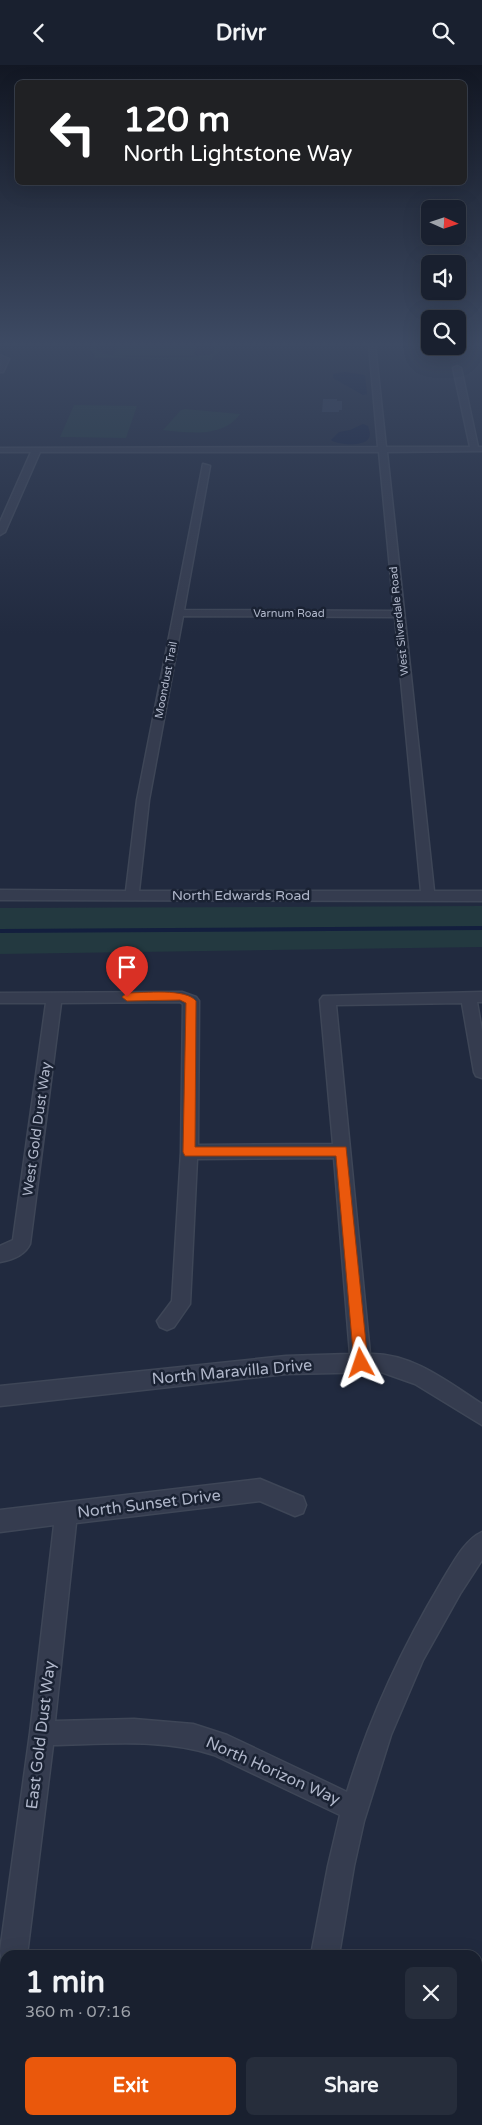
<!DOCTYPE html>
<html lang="en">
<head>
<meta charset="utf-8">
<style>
  body { margin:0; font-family:"Varela Round",sans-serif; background:#262d3b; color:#f1f3f6; height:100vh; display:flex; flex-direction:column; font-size:19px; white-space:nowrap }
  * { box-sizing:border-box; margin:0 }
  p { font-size:16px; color:#9fa3aa }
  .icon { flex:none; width:28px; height:28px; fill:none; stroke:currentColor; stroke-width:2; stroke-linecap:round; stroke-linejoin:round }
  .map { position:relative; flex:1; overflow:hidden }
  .details { position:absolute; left:0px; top:1885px; width:482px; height:175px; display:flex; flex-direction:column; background:#19202f; border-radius:15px 15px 0 0; box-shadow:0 5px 20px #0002,0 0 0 1px #373e4b }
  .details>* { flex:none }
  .guide { position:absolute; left:15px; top:15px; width:452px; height:105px; border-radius:8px; box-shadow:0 5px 20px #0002,0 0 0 1px #373e4b; background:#202124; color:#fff; overflow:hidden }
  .needle { width:32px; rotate:93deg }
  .controls { position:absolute; left:421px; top:135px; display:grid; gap:10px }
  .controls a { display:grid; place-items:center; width:45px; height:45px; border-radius:8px; background:#19202f; box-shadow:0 5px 20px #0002,0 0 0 1px #373e4b; font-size:25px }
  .pin { position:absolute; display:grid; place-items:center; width:42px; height:42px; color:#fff; margin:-51px -21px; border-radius:50% 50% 50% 0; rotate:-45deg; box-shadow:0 0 5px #0007 }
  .pin .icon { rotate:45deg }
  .me { position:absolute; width:55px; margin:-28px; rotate:355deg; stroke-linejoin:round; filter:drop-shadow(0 0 4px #0008) }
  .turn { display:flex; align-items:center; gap:18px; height:105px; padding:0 25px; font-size:22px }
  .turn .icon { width:65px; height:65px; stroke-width:2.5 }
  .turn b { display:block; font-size:35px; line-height:42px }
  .round { display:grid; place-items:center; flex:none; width:52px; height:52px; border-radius:8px; background:#262d3b }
  .overview { display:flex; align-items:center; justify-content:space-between; height:85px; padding:0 25px }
  h1 { font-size:30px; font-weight:700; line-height:38px }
  .action { display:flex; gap:10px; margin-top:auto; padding:10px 25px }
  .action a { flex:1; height:58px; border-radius:8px; background:#ea580c; color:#fff; font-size:20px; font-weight:700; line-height:58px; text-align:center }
  .action a+a { background:#262d3b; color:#f1f3f6 }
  header { display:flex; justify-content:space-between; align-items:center; height:65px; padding:0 25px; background:#19202f; font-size:22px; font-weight:700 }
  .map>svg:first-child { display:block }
  .green { fill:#233940 }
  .water { fill:#131f3e }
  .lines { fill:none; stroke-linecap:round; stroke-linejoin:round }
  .stream { stroke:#131f3e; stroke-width:4 }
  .building { fill:#323d55 }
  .minor-casing { stroke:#3e4657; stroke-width:3 }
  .minor { fill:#353c4f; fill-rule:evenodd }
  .route { fill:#ea580c; stroke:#983908 }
  .labels { text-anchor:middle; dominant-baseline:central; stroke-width:5; stroke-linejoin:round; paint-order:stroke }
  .far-street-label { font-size:11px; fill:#b0b7ca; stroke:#1a2233 }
  .street-label { font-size:14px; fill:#b0b7ca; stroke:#1a2233 }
  .near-street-label { font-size:16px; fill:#b0b7ca; stroke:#1a2233 }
</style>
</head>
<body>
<header><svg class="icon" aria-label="back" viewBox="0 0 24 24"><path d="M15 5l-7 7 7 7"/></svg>Drivr<svg class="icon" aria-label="search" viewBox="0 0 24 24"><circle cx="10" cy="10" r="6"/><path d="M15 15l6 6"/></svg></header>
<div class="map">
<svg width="482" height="2060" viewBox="0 0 482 2060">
  <rect width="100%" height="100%" fill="#212a3f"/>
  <path class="green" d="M93 280H100L97 283 99 287C114 294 198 295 214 288L215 283 211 280H219L222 285 213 292 212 295 94 293 95 289 90 285Z
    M117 280H197L194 291 113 290Z
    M74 340 137 341 126 373 60 372Z
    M185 344 240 349C223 373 189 368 163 365L181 345Z
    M482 841V882L0 889V843Z"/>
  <path class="water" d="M345 307 365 310 367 329 363 330 333 313V309Z
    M363 359 368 361C369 365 371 369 369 373 364 382 338 380 331 375L339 367 350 365Z"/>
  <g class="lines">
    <path class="stream" d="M0 866 482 863"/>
  </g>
  <path class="building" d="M323 334H337V336H342V345H339V347H322Z"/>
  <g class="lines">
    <g class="minor-casing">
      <path id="minor" d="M369 280H375L386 382H470L453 303 457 301 461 303 478 382H482V386L387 387 434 826H482V836L0 835V825L126 826 137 735 203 399 210 401 184 545 394 546 379 387H40L5 467 0 470V457L31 387H0V383L378 382ZM183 551 395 552 421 826H139L149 735Z
        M0 290 9 294 3 307H0L2 295 0 294Z
        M182 927 196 932 199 936 198 1080 333 1079 320 935 323 931 482 927V937H477L482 966V1013L476 1011 474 1007 462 938 336 940 370 1289C412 1288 448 1317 482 1339V1360L415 1319 381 1307 286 1309 0 1341V1321L286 1291 350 1289 334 1093 197 1094 190 1239 174 1262 167 1265 160 1262 157 1256 172 1236 181 1087 183 939 180 937 61 938 30 1179C25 1190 12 1195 0 1197V1181L13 1175 46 938H0V928Z
        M260 1414 303 1432 306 1440 303 1448 295 1451 260 1436 76 1458 55 1656 134 1654 193 1659 227 1670 347 1727C369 1653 402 1583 442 1516 452 1500 464 1475 482 1467V1495L460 1529 423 1595 391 1670 364 1756 354 1801 339 1890H311L328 1801 340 1750 214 1690C163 1673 106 1679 53 1680L27 1890H5V1900H3L0 1886 30 1668 54 1460 0 1467V1445Z
        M5 1957V2029L0 2031V1959Z
        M297 2055H327V2060H297Z"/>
    </g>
    <use href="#minor" class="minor"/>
  </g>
  <linearGradient id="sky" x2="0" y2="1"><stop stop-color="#121723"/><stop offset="0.49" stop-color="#3d4a63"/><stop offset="1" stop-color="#3d4a63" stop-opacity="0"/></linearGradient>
  <rect width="482" height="569" fill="url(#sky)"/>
  <path class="route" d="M127 928C144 928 186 923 196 936L195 1082H346L368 1298 366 1303 361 1305 356 1303 354 1298 336 1091H185L183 1087 186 938 180 935 127 936 122 932Z"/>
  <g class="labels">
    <g class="far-street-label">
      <text x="289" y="548">Varnum Road</text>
      <text transform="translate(399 556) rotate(-96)">West Silverdale Road</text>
      <text transform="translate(166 615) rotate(-79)">Moondust Trail</text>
    </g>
    <g class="street-label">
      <text x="241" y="830">North Edwards Road</text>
      <text transform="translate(37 1064) rotate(-82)">West Gold Dust Way</text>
    </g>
    <g class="near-street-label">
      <text transform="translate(232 1307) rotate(-5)">North Maravilla Drive</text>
      <text transform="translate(149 1439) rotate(-7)">North Sunset Drive</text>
      <text transform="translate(41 1670) rotate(-83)">East Gold Dust Way</text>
      <text transform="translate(273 1706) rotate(24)">North Horizon Way</text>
    </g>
  </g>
</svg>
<div class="controls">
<a><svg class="needle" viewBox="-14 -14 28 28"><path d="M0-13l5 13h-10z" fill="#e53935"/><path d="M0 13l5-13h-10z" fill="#9fa3aa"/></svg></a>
<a><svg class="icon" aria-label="sound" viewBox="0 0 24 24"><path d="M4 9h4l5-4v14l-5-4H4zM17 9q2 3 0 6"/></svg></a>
<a><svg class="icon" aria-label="search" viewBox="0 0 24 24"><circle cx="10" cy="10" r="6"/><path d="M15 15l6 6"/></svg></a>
</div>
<div class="pin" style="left:127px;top:932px;background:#d93025"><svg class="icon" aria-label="arrive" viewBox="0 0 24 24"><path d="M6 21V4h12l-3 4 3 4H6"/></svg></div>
<svg class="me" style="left:361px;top:1298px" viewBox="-20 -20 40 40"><path d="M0-17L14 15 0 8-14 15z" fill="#ea580c" stroke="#fff" stroke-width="4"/></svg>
<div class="guide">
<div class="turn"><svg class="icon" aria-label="left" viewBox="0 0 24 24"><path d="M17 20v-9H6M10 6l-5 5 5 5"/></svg><div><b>120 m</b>North Lightstone Way</div></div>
</div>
<section class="details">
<div class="overview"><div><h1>1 min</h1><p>360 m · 07:16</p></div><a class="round"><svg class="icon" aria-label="close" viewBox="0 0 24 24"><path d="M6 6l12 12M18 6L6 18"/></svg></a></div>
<div class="action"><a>Exit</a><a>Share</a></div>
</section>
</div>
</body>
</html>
